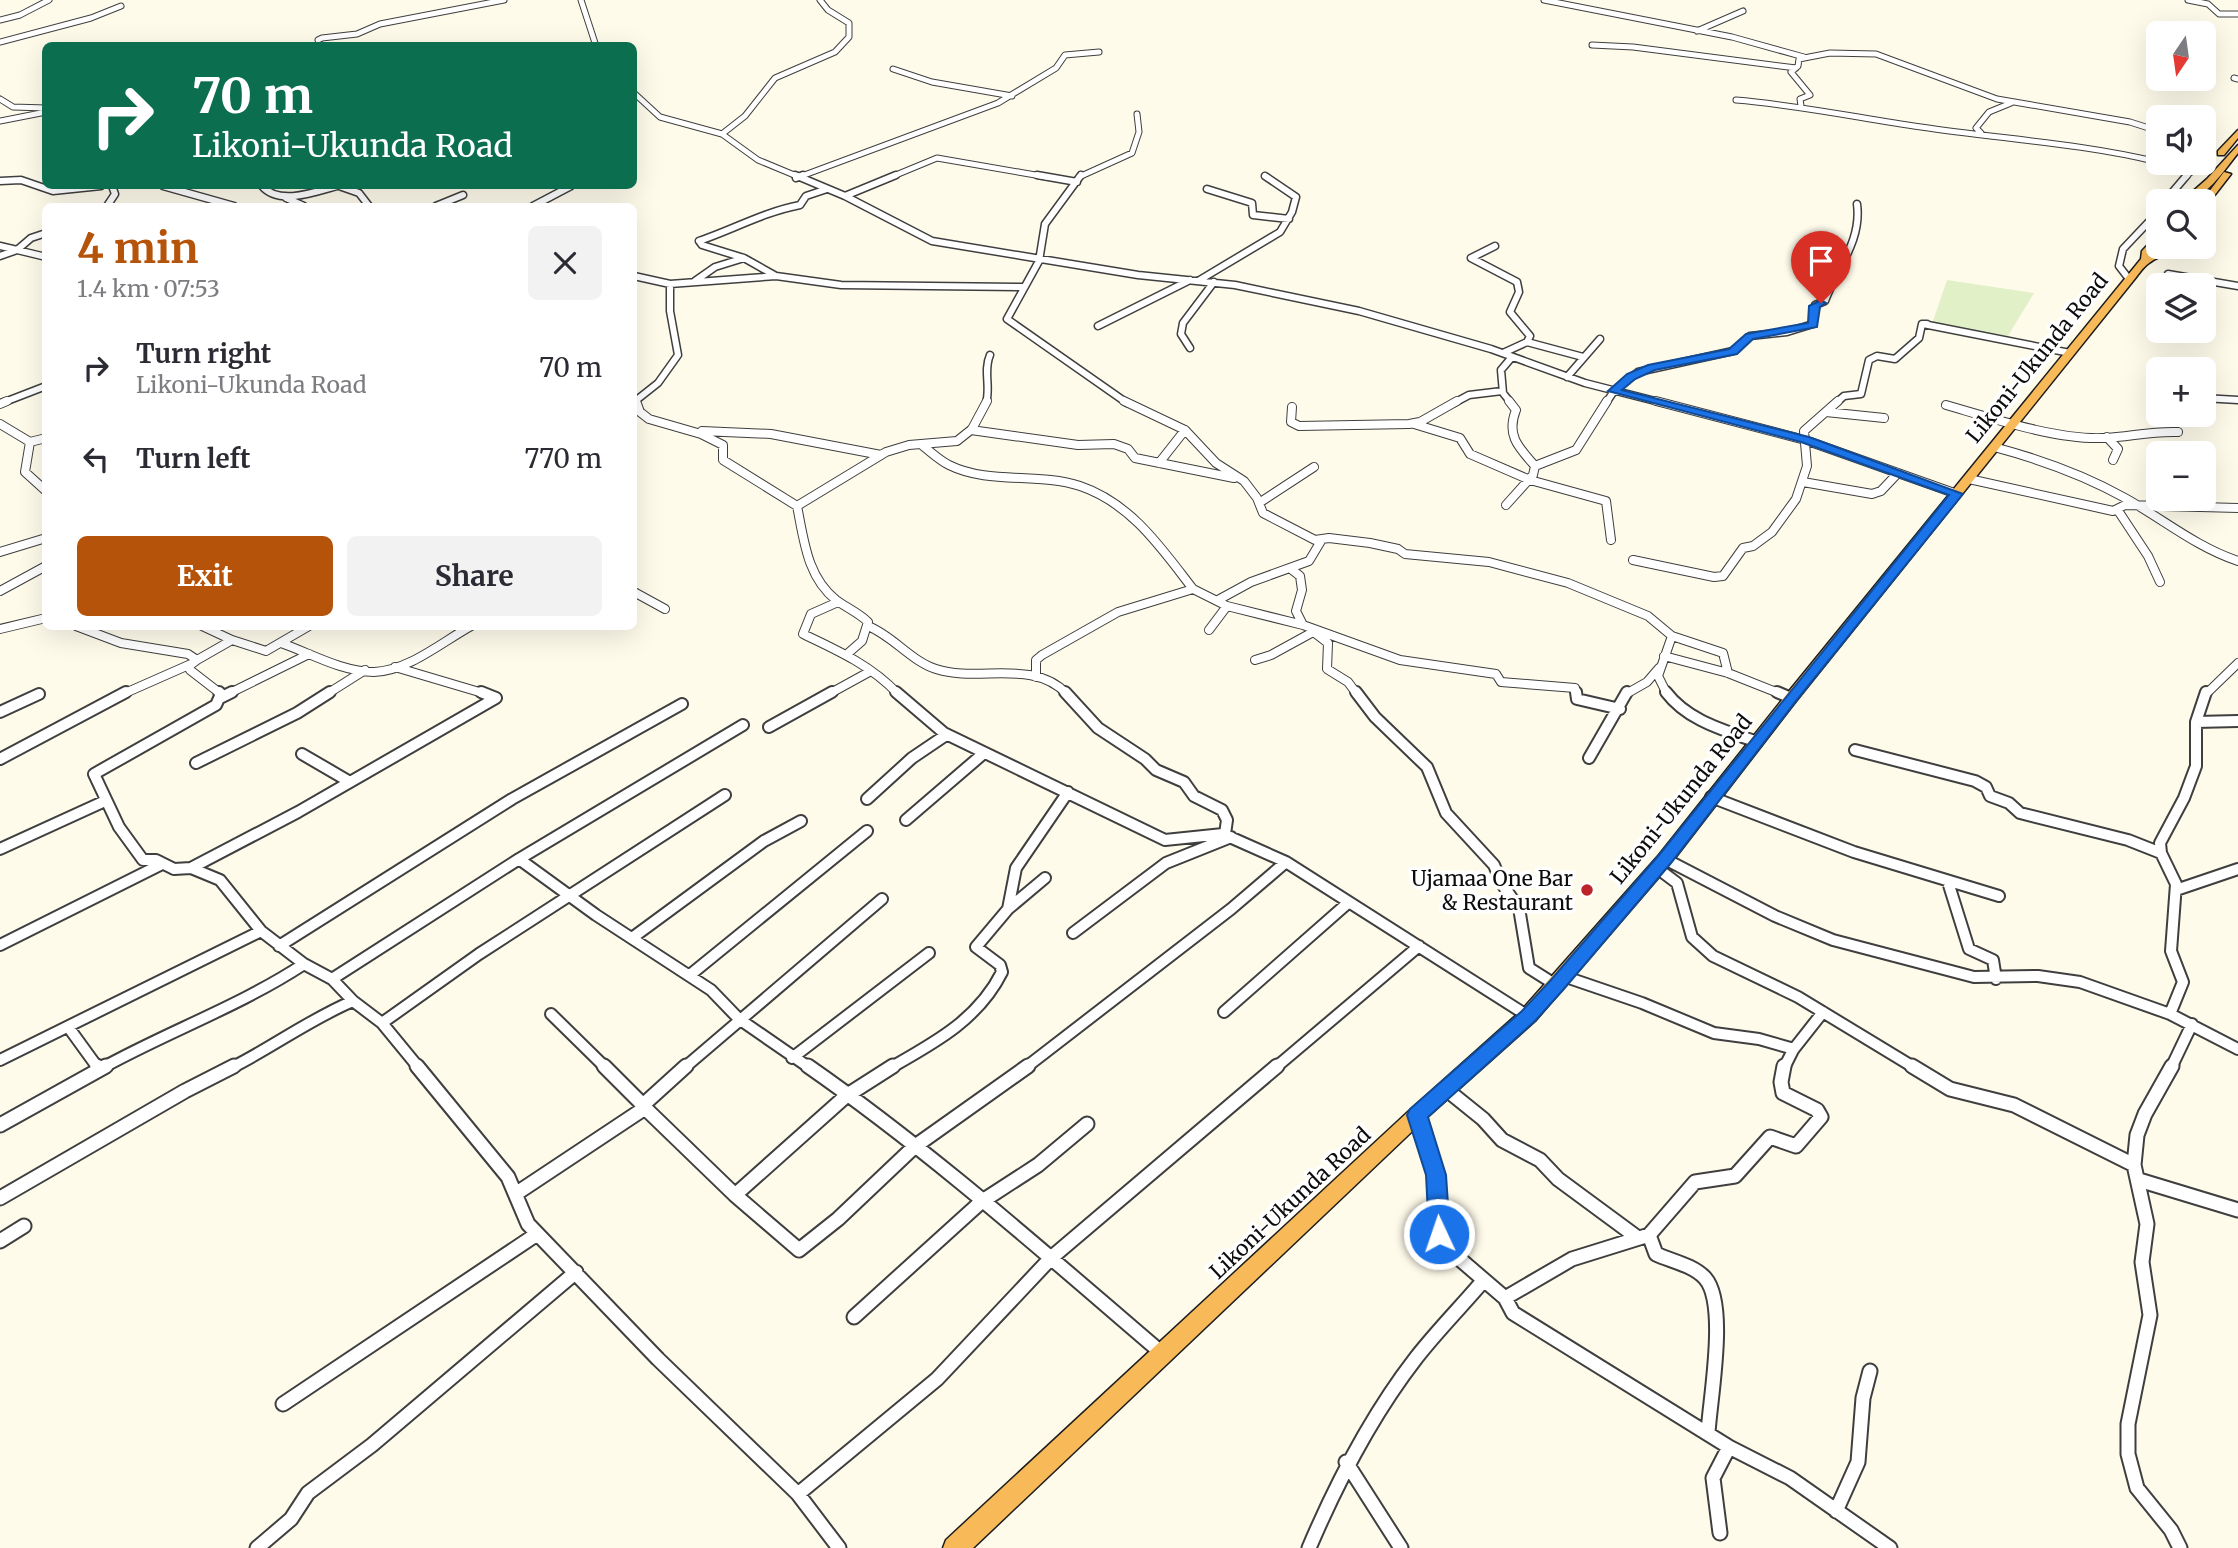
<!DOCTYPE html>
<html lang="en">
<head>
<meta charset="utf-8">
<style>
  body { margin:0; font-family:Merriweather,serif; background:#f2f2f3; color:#2b2b33; height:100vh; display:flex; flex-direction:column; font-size:26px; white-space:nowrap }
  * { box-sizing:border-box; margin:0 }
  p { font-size:23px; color:#7c7c81 }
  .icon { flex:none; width:38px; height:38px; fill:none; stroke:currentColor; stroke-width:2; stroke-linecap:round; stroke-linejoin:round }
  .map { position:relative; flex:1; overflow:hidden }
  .side { position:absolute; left:42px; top:203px; width:595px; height:427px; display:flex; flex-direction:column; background:#fff; border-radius:10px; box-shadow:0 7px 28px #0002 }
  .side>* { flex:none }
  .hud { position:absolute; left:42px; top:42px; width:595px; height:147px; border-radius:10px; box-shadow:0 7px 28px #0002; background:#0b6e4f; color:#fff; overflow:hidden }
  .needle { width:46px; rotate:193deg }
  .buttons { position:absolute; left:2146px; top:21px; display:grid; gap:14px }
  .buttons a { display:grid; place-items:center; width:70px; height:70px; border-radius:10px; background:#fff; box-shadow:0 7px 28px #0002; font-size:35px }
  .pin { position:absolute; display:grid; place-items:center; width:60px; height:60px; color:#fff; margin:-72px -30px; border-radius:50% 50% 50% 0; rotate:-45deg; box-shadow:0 0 7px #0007 }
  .pin .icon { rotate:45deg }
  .me { position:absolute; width:77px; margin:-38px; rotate:357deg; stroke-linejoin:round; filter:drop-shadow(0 0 5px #0008) }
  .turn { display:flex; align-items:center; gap:24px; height:147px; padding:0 35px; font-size:32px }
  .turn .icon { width:91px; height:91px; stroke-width:2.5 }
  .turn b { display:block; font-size:49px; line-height:60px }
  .round { display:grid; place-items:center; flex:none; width:74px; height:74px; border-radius:10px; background:#f2f2f3 }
  .head { display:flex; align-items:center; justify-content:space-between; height:119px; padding:0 35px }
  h1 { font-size:42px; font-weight:700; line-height:52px; color:#b45309 }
  .cta { display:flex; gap:14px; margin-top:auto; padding:14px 35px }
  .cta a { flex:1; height:80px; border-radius:10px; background:#b45309; color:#fff; font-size:28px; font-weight:700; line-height:80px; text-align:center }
  .cta a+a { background:#f2f2f3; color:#2b2b33 }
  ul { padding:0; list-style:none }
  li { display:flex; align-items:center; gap:21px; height:91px; padding:0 35px }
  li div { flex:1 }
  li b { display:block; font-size:26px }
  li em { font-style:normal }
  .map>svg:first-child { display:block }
  .pitch { fill:#e2f0c7 }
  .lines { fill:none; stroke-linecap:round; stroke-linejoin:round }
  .minor-far4-casing { stroke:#3f3f3f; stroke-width:7 }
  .minor-far3-casing { stroke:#3f3f3f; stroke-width:9 }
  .minor-far2-casing { stroke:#3f3f3f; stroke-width:10 }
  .minor-far1-casing { stroke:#3f3f3f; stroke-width:14 }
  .minor-casing { stroke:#3f3f3f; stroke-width:17 }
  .trunk-casing { stroke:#1d1d1d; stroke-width:3 }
  .minor-far4 { stroke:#fff; stroke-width:5 }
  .minor-far3 { stroke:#fff; stroke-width:6 }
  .minor-far2 { stroke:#fff; stroke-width:8 }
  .minor-far1 { stroke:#fff; stroke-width:10 }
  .minor { stroke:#fff; stroke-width:13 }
  .trunk { fill:#f8ba59; fill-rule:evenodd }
  .route { fill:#1a73e8; stroke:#114b97; stroke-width:2 }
  .poi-dot { fill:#bd2329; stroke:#fff; stroke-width:2.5 }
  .labels { text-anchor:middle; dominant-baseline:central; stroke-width:7; stroke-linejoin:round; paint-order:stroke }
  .street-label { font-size:21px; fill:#0c0c0c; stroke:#fff }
  .poi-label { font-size:21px; fill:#0c0c0c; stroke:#fff; text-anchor:end }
</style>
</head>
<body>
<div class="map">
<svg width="2238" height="1548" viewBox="0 0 2238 1548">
  <rect width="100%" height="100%" fill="#fffbeb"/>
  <path class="pitch" d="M1947 280 2034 293 2008 336 1932 324Z"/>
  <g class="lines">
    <g class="minor-far4-casing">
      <path id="minor-far4" d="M581 0 596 46
        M1544 0 1732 37 1804 57
        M2188 0 2208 4 2219 14H2238
        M0 20 20 15 49 0
        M1697 31 1743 11
        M0 42 91 18 121 6
        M1592 45 1633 47 1796 68
        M320 46 318 40 322 38 357 34 380 24 504 0
        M893 69 932 82 1012 96
        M2234 78 2238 79
        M634 93 660 117 722 134 758 160 799 177
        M0 99 13 107 46 108
        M1736 100C1798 105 1859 118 1921 127 2000 139 2080 143 2158 162
        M1801 106 1800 99 1810 95 1791 72 1798 66 1799 59 1830 53 1876 54 1997 99 2130 122 2158 131
        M0 121 46 112
        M1981 133 1976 128 1989 112 2011 103
        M722 134 745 116 775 78 835 52 849 37V23L828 10 820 0
        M2203 152V156
        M2159 163 2190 173
        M799 177 998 103 1056 68 1065 55 1099 52
        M891 177 937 158 1047 177
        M1079 177 1132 153 1139 132 1137 114
        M2186 177 2198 163"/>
    </g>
    <g class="minor-far3-casing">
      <path id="minor-far3" d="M795 175 845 196 932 241 1138 275 1235 285 1359 311 1491 349 1585 383 1663 403
        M1037 175 1077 182
        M1081 175 1045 224 1039 261 1007 319 1127 403
        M796 178 803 175
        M0 181 21 180 53 191 101 186
        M163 186 234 206
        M262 186C279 206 315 192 337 186
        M339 186 359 193 369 206
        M1207 189 1252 203 1253 215 1289 219
        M845 196 896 175
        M286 198 304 206
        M2165 201 2187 175
        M107 206 115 194 112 186
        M436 206 463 195
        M533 206 571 186
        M699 241C734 229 764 212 800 205L806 196 827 189
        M0 246 17 250 31 238 46 233
        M1495 246 1471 258 1517 282 1519 292 1510 312 1530 336 1527 342 1503 353
        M0 256 17 250 46 257
        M744 258 776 276
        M2168 274 2238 286
        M634 276 670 284 776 276 841 285 1023 287
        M2129 279 2119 266 2123 249 2158 212
        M695 281 715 267 744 258 702 245 699 241
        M1198 281 1280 232 1292 212 1296 197 1265 176
        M1923 324 2070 353
        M1098 326 1190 280
        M1527 342 1583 357
        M1190 348 1181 334 1183 323 1214 282
        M1567 377 1600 339
        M2203 398 2238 400
        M634 402 658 383 678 355 670 311V284
        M2 403 46 386
        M986 403C991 387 983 371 990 355
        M1454 403 1469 395 1502 391
        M1511 403 1503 393 1501 370 1512 357
        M1606 403 1614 391 1638 372 1733 351 1750 336 1787 332 1813 324 1815 305 1825 301C1837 268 1862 241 1857 204
        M1836 403 1844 396 1861 394 1869 360 1877 356 1895 359 1919 338 1922 324H1927"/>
    </g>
    <g class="minor-far2-casing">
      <path id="minor-far2" d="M636 401 640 412 649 419 701 434 723 445V460L797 506C804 540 807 577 836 600 847 608 859 613 868 622L862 641 846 655
        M1124 401 1185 430 1216 463 1244 481 1257 498 1263 513 1315 540 1329 538 1370 543 1398 549 1405 554 1489 562 1568 583 1648 616 1672 636 1723 653 1728 673
        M1656 401 1805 440 1957 494
        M0 404 7 401
        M1946 405C1991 418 2057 440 2103 438 2130 437 2149 431 2178 432
        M1292 407 1291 422 1299 426 1409 424 1420 422 1457 401
        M1826 412 1884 418
        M0 424 30 442 25 472 46 491
        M1414 424 1460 438 1470 454 1530 480 1606 501 1611 540
        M971 430 1078 445 1114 444 1128 449 1135 458 1234 478
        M702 431 771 434 881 455
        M2107 437 2118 449 2113 460
        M30 442 46 438
        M923 446C931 452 939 460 949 465 989 485 1038 472 1080 486 1131 503 1162 549 1193 589
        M1994 447C2039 459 2084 475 2125 498 2163 519 2196 547 2238 561
        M1159 463 1185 430
        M1535 466 1576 450 1607 401
        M1969 479 2113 511 2125 505 2238 508
        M1803 482 1872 494 1881 491 1898 473
        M1259 503 1314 467
        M1506 505 1533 475 1535 466C1518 447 1506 435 1516 410L1509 401
        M797 506 886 452 909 445 957 441 972 429 987 401
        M2117 509 2148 556 2160 582
        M0 552 46 538
        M1633 560 1714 577 1723 576 1743 548 1753 546 1772 532 1796 499 1807 466 1804 431 1838 401
        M1291 569 1300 576 1302 590 1296 611 1303 625
        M0 591 46 566
        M634 592 665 609
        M1218 600 1251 582 1309 561 1321 541
        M838 602 811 614 803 634C837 650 872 666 898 694
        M76 626 121 643 188 654 197 660 189 666 190 670 221 694
        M202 626 232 640
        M868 626C893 636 911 661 936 669 978 683 1033 658 1067 694
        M0 629 46 618
        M1209 630 1227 606 1303 625 1400 660 1496 674 1501 682 1575 688 1576 694
        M1311 630 1328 643 1327 669 1348 682 1357 694
        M281 643C310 653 342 672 374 672 408 671 442 642 471 626
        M1664 656 1728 673 1781 694
        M197 660 232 640 266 651 309 626
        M1255 660 1271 655 1313 632
        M395 667 486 694
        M1036 677V660L1042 655 1118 612 1193 589 1227 606
        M123 694 191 664
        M228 694 309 654
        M327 694 365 670
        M829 694 869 672
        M1626 694 1647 682 1659 668
        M1667 694 1658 676 1672 636
        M2206 694 2238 663"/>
    </g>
    <g class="minor-far1-casing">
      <path id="minor-far1" d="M219 692 221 694 216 705 94 774 119 827 143 860H156L174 869 191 868 220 880 261 931 304 964 332 979 353 1001 382 1023 419 1068
        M896 692 944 733 1165 840 1223 834 1286 862 1528 1016
        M1065 692 1098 728 1145 759 1156 770 1184 782 1194 796 1222 810 1227 820 1225 834
        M1356 692 1375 717 1427 767 1446 813 1494 865 1502 884 1519 908 1529 968 1556 985
        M1576 692 1577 699 1620 709
        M1666 692C1688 721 1724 730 1757 742
        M1777 692 1791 698
        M222 697 232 692
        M0 712 39 694
        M2196 722 2238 721
        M769 727 832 692
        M1855 750 1975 781 1986 787 1990 796 2009 803 2020 813 2128 840 2161 853
        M302 754 350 782
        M1589 758 1627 692
        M0 759 126 692
        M196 763 297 713 330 692
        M1711 797 1854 852 1999 896
        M867 799 912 758 946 735
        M906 820 984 753
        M0 849 105 801
        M519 859 596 915 711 990 739 1019 810 1068
        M1665 859 1775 916 1833 940 1974 977 2038 976 2080 982 2170 1014 2238 1049
        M191 868 298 812 496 698 481 692
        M1657 868 1677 883 1692 937 1713 956 1798 997 1915 1068
        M1948 882 1969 949 1993 960 1996 979
        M2176 890 2238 869
        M1008 909 1016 868 1068 792
        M1073 933 1166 863 1231 837
        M632 938 764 841 801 821
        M0 945 160 865
        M279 946 512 799 682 704
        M690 975 867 831
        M1563 976 1642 1003 1714 1033 1759 1039 1794 1049
        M332 979 519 859 743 725
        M1224 1012 1349 902
        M551 1014 606 1068
        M2170 1014 2183 982 2171 951 2176 884 2161 853 2160 843 2184 798 2196 766V722L2206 692
        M382 1023 479 954 725 795
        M69 1028 98 1068
        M792 1058 929 953
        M0 1060 261 931
        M102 1068C169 1031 240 1006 304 964
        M231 1068C273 1047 310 1019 353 1001
        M684 1068 882 899
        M890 1068C934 1043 978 1020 1002 972L1000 965 976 947 1008 909 1045 878
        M1025 1068 1231 909 1286 862
        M1275 1068 1419 946
        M1784 1068 1793 1050 1823 1012
        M2171 1068 2192 1024"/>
    </g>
    <g class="minor-casing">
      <path id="minor" d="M97 1066 99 1069
        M417 1066 508 1177 528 1224 658 1359 798 1494 839 1548
        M604 1066 643 1105
        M808 1066C933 1153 1048 1256 1164 1355
        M1912 1066 1950 1089 2014 1105 2134 1165
        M2172 1066 2145 1114 2137 1135 2134 1165 2147 1224 2142 1262 2150 1315 2128 1424V1454L2137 1488 2171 1530 2180 1548
        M1447 1090 1483 1119 1502 1140 1540 1160 1558 1179 1638 1238
        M645 1108 735 1195 799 1250 838 1219 914 1147 1028 1066
        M1417 1115 1436 1175 1441 1243 1505 1298 1513 1313 1729 1447 1790 1478 1890 1548
        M0 1125 106 1066
        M2139 1180 2238 1210
        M517 1193 645 1108 643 1105 686 1066
        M735 1195 846 1096 893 1066
        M0 1198 185 1091 234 1066
        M1649 1235 1656 1254C1671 1261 1693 1265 1705 1278 1728 1304 1710 1398 1708 1433
        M0 1241 24 1226
        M1505 1298 1572 1259 1649 1235 1695 1182 1735 1176 1770 1137 1796 1146 1821 1117 1817 1110 1783 1093 1781 1082 1784 1066
        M854 1317 981 1202 1038 1165 1087 1124
        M283 1404 537 1234
        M1346 1462 1401 1548
        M798 1494 937 1379 1051 1258 1277 1066
        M1836 1511 1858 1462 1863 1398 1870 1371
        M1720 1533 1713 1478 1729 1447
        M257 1548 291 1519 308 1493 372 1445 576 1272
        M1309 1548C1338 1480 1371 1416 1416 1358 1437 1331 1461 1307 1483 1281"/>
    </g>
    <g class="trunk-casing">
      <path id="trunk" d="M2238 130V138L2224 155H2218V151Z
        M2238 145V153C2224 170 2205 201 2182 201L2207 179Z
        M2224 172 2231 174 2203 210 2202 201Z
        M2158 234V244L2152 255 2164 247H2174C2166 256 2158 256 2149 263 2143 267 2138 275 2133 281L1796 701 1671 863 1535 1021 1424 1120 973 1548H943L946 1540 1410 1110 1521 1011 1659 855 1786 695 2141 259 2142 251Z"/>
    </g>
    <use href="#minor-far4" class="minor-far4"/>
    <use href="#minor-far3" class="minor-far3"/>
    <use href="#minor-far2" class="minor-far2"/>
    <use href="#minor-far1" class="minor-far1"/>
    <use href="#minor" class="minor"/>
    <use href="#trunk" class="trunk"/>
  </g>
  <path class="route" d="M1821 300 1826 303 1820 307 1817 327 1753 339 1737 354 1655 370 1635 379 1622 390 1809 437 1963 494 1796 701 1671 863 1563 990 1535 1021 1428 1117 1446 1175 1450 1234 1447 1241 1439 1243 1432 1241 1429 1234 1426 1175 1407 1115 1410 1109 1522 1011 1550 981 1659 855 1949 495 1801 442 1608 391 1627 374 1648 365 1729 349 1746 334 1808 323 1809 306Z"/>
  <circle class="poi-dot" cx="1587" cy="890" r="7"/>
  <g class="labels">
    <g class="street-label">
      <text transform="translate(2037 358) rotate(-51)">Likoni-Ukunda Road</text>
      <text transform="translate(1681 799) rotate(-51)">Likoni-Ukunda Road</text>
      <text transform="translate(1290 1203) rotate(-43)">Likoni-Ukunda Road</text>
    </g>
    <g class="poi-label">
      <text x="1573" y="878">Ujamaa One Bar<tspan x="1573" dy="24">&amp; Restaurant</tspan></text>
    </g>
  </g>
</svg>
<div class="buttons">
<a><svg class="needle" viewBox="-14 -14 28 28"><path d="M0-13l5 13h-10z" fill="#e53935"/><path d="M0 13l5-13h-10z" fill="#7c7c81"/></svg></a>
<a><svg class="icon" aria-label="sound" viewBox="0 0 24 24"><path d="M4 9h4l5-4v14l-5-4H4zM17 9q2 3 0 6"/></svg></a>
<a><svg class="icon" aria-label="search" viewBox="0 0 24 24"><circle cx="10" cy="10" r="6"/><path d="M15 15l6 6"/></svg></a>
<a><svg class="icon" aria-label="layers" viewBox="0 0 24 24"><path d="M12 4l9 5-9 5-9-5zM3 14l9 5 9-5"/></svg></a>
<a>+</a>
<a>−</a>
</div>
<div class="pin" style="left:1821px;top:303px;background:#d93025"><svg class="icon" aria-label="arrive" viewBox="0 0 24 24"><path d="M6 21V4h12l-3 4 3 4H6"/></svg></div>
<svg class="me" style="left:1439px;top:1234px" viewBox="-20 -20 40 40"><circle r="17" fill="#1a73e8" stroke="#fff" stroke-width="3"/><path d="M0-11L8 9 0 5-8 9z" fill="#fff"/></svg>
<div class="hud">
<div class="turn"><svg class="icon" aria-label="right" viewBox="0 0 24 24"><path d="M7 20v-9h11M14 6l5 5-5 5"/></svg><div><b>70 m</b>Likoni-Ukunda Road</div></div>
</div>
<section class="side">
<div class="head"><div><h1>4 min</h1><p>1.4 km · 07:53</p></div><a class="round"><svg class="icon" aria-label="close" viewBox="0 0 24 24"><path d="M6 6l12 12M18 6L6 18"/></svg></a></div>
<ul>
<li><svg class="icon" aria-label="right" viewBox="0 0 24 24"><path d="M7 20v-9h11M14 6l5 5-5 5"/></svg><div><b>Turn right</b><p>Likoni-Ukunda Road</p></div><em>70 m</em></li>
<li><svg class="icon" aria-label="left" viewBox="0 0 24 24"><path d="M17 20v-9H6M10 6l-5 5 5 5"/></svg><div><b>Turn left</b></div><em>770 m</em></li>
</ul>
<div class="cta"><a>Exit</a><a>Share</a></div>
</section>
</div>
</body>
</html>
